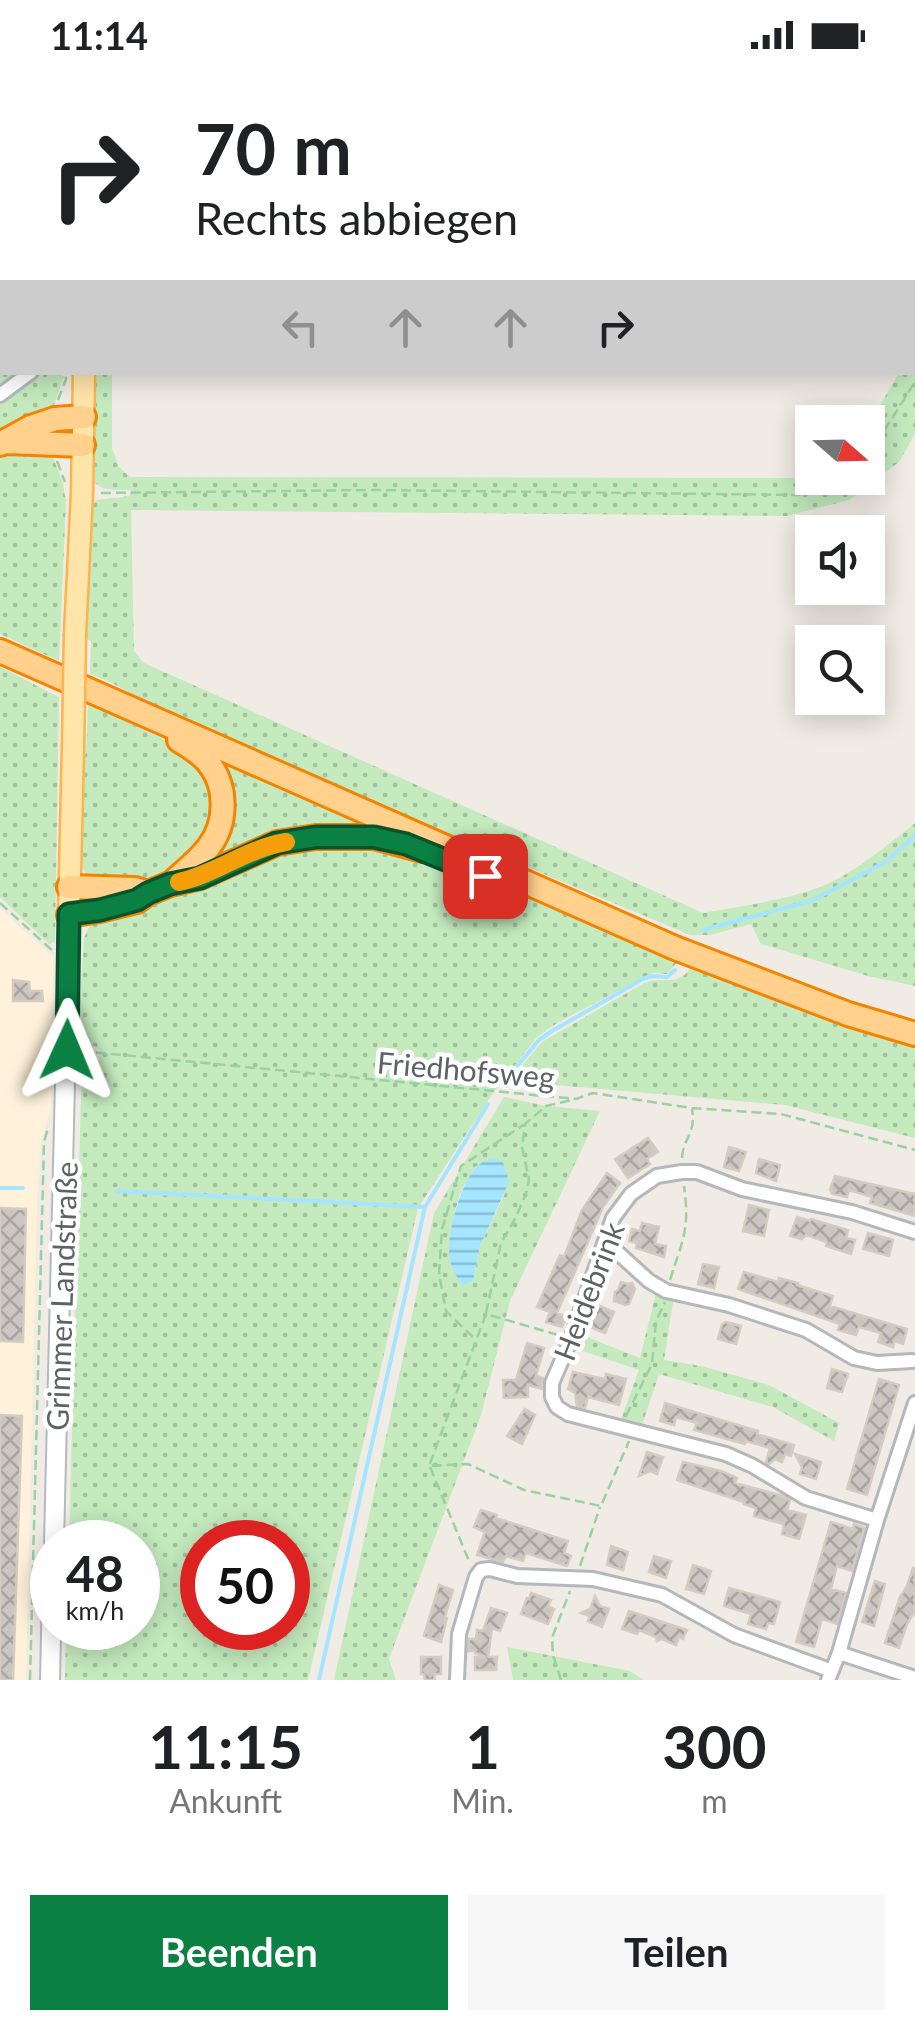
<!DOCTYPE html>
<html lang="de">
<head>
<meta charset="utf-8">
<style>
  body { margin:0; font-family:Lato,sans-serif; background:#f6f6f6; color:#202124; height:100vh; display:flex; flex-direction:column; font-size:38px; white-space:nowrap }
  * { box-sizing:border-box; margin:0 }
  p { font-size:32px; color:#757577 }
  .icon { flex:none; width:55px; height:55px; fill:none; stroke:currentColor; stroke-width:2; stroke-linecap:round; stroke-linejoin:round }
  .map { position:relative; height:1610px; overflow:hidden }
  .drawer { display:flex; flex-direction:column; background:#fff; flex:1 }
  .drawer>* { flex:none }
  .top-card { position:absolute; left:0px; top:0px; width:915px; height:305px; box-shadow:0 5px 25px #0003; background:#fff; color:#202124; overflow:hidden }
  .needle { width:65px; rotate:110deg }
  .tools { position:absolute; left:795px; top:335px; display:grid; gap:20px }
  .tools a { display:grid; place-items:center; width:90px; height:90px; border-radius:0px; background:#fff; box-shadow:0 5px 25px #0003; font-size:50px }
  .speed { position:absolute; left:30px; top:1450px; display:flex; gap:20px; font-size:50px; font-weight:700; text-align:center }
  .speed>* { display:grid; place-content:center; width:130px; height:130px; border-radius:50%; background:#fff; box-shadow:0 5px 25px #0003; line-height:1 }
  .speed small { font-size:25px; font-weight:400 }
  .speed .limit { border:15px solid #d22; background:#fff; color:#111 }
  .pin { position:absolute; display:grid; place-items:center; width:85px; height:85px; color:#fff; margin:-42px; border-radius:20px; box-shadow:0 5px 15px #0006 }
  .me { position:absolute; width:110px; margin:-55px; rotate:1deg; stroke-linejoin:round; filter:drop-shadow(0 0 8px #0008) }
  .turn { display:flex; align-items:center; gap:35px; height:210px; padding:0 30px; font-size:45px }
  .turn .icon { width:130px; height:130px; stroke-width:2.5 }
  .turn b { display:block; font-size:70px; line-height:85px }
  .lanes { display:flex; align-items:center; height:95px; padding:0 30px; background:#0003; justify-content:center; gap:50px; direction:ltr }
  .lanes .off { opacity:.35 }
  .eta { display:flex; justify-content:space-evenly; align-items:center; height:170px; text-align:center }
  .eta b { font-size:60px; font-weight:700; line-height:70px }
  .cta { display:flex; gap:20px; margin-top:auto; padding:20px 30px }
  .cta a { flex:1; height:115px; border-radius:0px; background:#0b8043; color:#fff; font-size:40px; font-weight:700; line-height:115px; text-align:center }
  .cta a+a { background:#f6f6f6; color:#202124 }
  .status { display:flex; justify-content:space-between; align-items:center; height:70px; padding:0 50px; background:#fff; direction:ltr }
  .status svg { height:28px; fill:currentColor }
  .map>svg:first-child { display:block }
  .commercial { fill:#fff1da }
  .grass { fill:url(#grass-dots); fill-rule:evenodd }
  .water { fill:url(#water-rules) }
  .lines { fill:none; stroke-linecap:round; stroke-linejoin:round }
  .stream { stroke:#a5e5ff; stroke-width:4 }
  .building { fill:url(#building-cross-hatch); stroke:#d5ccc1; stroke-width:2.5 }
  .street-casing { stroke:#b4b8bc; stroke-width:18 }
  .secondary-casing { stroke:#b5babf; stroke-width:22 }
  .primary-casing { stroke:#feb34f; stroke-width:25 }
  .highway-casing { stroke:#f48400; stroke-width:28 }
  .path { stroke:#99d1a0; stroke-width:2.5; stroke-dasharray:10 5; stroke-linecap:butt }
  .street { stroke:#fff; stroke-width:12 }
  .secondary { stroke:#fff; stroke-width:18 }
  .primary { stroke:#ffe5aa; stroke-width:20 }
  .highway { stroke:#ffd18c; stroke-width:22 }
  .primary-bridge-casing { stroke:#feb34f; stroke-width:25; stroke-linecap:butt }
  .primary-bridge { stroke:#ffe5aa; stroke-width:20 }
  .route-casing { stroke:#07532c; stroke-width:25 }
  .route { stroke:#0b8043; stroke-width:18 }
  .slow { stroke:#f59e0b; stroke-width:18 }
  .labels { text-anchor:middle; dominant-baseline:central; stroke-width:9; stroke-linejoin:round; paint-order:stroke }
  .street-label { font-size:30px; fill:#5c6266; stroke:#fff }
</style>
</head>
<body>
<div class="status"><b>11:14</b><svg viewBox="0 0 49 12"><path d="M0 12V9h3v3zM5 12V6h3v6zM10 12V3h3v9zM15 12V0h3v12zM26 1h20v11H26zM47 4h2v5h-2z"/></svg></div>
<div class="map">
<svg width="915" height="1610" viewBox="0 0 915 1610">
  <defs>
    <pattern id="grass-dots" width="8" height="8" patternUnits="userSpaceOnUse" patternTransform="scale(2.5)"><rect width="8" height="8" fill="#c4eabe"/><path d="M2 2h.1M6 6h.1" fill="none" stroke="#a2c19e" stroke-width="1.8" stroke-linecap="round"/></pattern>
    <pattern id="water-rules" width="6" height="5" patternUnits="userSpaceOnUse" patternTransform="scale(2.5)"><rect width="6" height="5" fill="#a5e5ff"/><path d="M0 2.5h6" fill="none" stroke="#8abdd2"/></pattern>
    <pattern id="building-cross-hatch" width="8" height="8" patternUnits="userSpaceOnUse" patternTransform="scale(2.5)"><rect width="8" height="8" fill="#cbc6c1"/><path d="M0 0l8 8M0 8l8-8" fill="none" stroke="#a8a4a1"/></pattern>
  </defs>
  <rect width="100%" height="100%" fill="#f0ebe4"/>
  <path class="commercial" d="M0 838 53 887 51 1038 41 1072 37 1132 26 1610H0Z"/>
  <path class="grass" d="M0 0H86V2H2V302L25 303 0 320Z
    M915 274V364L899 392 849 430 787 446 131 440 134 581 144 593 703 843C741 836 789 830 825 815 857 801 888 775 915 753V916L868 906 761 874 751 854 710 865H690L234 674 176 648 112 613 90 604 91 571 85 568 90 438 96 430 130 426V420C112 420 98 422 90 405L91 303H112V378L119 397 130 407 805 408 812 404V408H868V356L899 303 912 302 913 279Z
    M37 302H59L64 307 54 335 53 343 0 363V327Z
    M50 380 62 410 66 431 59 591 0 564V386L13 381Z
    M0 597 59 627 55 872 49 874 0 827Z
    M88 634 185 679 212 710V762C174 797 158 815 103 809 95 808 88 808 84 800 76 782 82 706 83 683L86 684Z
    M210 686 382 757 208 797 212 784Z
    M331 771 420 783 607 862 665 882 680 889 667 904 652 903 557 953 537 967 493 1023 418 1138 308 1610H65L66 1558H138V1472H69L81 1024 85 1003 98 997 100 981 95 976C85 977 83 973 78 964L84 868 90 855 97 848 258 786ZM202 1472H288V1558H202Z
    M692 895 915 972V1068L785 1035 509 1011 542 972 644 913C664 905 679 919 692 895Z
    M504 1027 546 1036 600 1041 510 1231 481 1345 389 1589 396 1610H334L434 1143ZM476 1096 505 1123 480 1176 473 1211 463 1214C441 1196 452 1148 460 1124 464 1114 471 1105 476 1096Z
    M656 1223 673 1232 664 1290 701 1296 769 1315 839 1353 834 1371 773 1337 659 1304 641 1358 620 1352 639 1300 571 1277 577 1263 640 1288Z
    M507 1577 630 1601 644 1610H513Z"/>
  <path class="water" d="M496 1089 503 1092 509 1112 480 1176 473 1211 463 1215C454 1206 448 1190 449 1177 450 1155 462 1107 480 1094 486 1089 488 1090 496 1089Z"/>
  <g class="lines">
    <path class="stream" d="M703 860 811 831 884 793 915 766
      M508 1007 539 970 552 961 643 909 652 906 667 907 675 900
      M0 1118H23
      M117 1121 425 1137
      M319 1610 425 1137 488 1034"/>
  </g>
  <path class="building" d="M13 910 29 912 30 921H42L43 931H13Z
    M648 1068 658 1082 647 1089 650 1094 628 1108 615 1089Z
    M729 1077 746 1082 739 1101 724 1097Z
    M759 1089 780 1095 776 1111 756 1103Z
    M607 1103 620 1113 603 1137 557 1243 567 1247 562 1257 546 1252 550 1242 537 1237 560 1185 564 1187 582 1140Z
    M835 1106 915 1124V1146L870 1133 872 1127 849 1120 847 1127 832 1124 830 1120Z
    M749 1135 769 1140 764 1166 743 1161Z
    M0 1138 26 1139 23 1272 0 1271Z
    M797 1147 810 1151 811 1149 848 1160 846 1168 855 1170 851 1184 826 1176 827 1172 806 1165 802 1169 790 1166Z
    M642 1153 659 1157 655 1174 666 1176 664 1187 636 1178 637 1173 629 1171 632 1159 640 1161Z
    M868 1163 893 1170 889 1186 863 1179Z
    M703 1194 719 1197 714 1218 698 1214Z
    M744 1202 778 1212 779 1208 798 1213 797 1215 833 1226 830 1236 907 1259 903 1274 894 1271 893 1277 878 1272 881 1263 859 1257 856 1265 838 1260 840 1254 738 1219Z
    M621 1212 628 1214 632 1213 635 1219 629 1234 625 1235 614 1231 615 1222 618 1220Z
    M597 1235 614 1242 605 1263 588 1256Z
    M726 1252 741 1256 736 1274 718 1269 722 1254Z
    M527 1273 544 1278 536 1306 543 1308 542 1319 528 1315V1327L504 1328 503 1310H516Z
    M832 1299 848 1304 842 1322 827 1318Z
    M573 1302 605 1309 606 1304 626 1309 619 1335 588 1327 585 1338 577 1336 575 1323 568 1319Z
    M879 1309 899 1315 867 1425 847 1419Z
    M665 1333 758 1361 757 1364 794 1375 791 1386 785 1384 782 1392 775 1389 769 1394 766 1392 770 1378 746 1371 745 1374 694 1360 697 1353 676 1347 674 1355 660 1351Z
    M525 1339 535 1345 522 1374 507 1366Z
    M0 1345 22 1346 13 1610H0Z
    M647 1382 663 1387 657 1404 650 1401 639 1406Z
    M795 1384 821 1392 816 1409 800 1404 802 1397Z
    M683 1392 721 1401 737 1408 735 1413 783 1426 790 1430 787 1440 806 1445 799 1469 782 1464 784 1454 754 1446 756 1438 744 1434V1432L677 1410Z
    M481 1440 497 1445 496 1448 568 1471 564 1483 571 1486 567 1496 526 1483 523 1491 506 1486 503 1492 477 1485 485 1462 474 1457Z
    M831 1452 853 1459 854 1454 864 1458 852 1501 837 1496 831 1519 846 1523 837 1554 822 1549 814 1577 796 1572Z
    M611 1476 628 1482 623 1500 607 1495Z
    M654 1486 671 1491 666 1508 649 1502Z
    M693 1495 711 1501 704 1524 686 1519Z
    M913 1498H915V1544H913L907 1554 899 1578 885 1573 900 1527 907 1516Z
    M875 1511 885 1514 874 1556 862 1552Z
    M439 1515 453 1520 445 1547 447 1548 441 1572 424 1566Z
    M729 1518 780 1532 774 1554 768 1553 766 1559 748 1554 751 1544 724 1536Z
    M531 1523 551 1530 548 1536 554 1539 548 1554 521 1544 527 1528 529 1529Z
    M595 1526 600 1536 609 1539 602 1557 588 1551 590 1546 581 1543 590 1539Z
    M491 1538 507 1543 500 1561 492 1558 488 1587H497L496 1600H475V1587H486L475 1583V1581H468L469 1569H476L477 1560 483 1561Z
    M629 1541 687 1560 683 1569 679 1567 676 1575 662 1569 657 1571 656 1567 639 1560 637 1564 622 1559Z
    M421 1587H441V1604H434L435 1610H425L424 1604H421Z"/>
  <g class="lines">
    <g class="street-casing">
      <path id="street" d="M0 325 31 302
        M604 1176 617 1182 649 1211 666 1221 729 1235 806 1260 854 1288 877 1293 912 1291
        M877 1450 806 1428 753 1396 726 1384 568 1344 557 1337 552 1327V1313L571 1269 613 1148 631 1124 657 1106 682 1102H697L742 1119 852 1142 915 1162
        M839 1583 915 1608
        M457 1610 459 1564 476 1507 481 1500 490 1499 517 1506 593 1509 662 1525 734 1565 832 1601
        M828 1610 839 1583 877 1450 915 1333"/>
    </g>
    <g class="secondary-casing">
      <path id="secondary" d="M54 1472 69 845
        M50 1610 52 1520"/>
    </g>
    <g class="primary-casing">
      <path id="primary" d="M91 2V0
        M75 564 82 423 84 302
        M69 845 73 678"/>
    </g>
    <g class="highway-casing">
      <path id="highway" d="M7 372 83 375
        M0 374 31 357 55 349 84 347
        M0 581 675 878 848 944 915 964
        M173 812C185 801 198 791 208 778 228 753 228 713 205 689 197 681 188 676 179 670
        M69 817 135 819 148 823
        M69 845 100 840 137 831 148 823 170 814 200 807 277 773 316 767H374L422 780"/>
    </g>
    <path class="path" d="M66 2V0
      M58 330 66 309 65 302
      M868 386 915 312
      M57 391 65 412
      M101 423 371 420 801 425 835 408
      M0 833 54 882
      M81 981 576 1029 593 1023 692 1038 781 1044 915 1080
      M682 1088C683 1067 696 1066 692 1039
      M670 1210C683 1169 690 1160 684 1116
      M486 1243 501 1173 515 1149 526 1124 529 1109 522 1077 525 1054 546 1036 572 1030
      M558 1265 486 1244 429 1396 468 1394 524 1420 601 1436 629 1371
      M473 1267 446 1241 439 1204 442 1159 461 1096 525 1054
      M626 1346 652 1294 656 1251 665 1232
      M430 1397 469 1491
      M580 1496 600 1437
      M30 1610 44 1072 48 1058
      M561 1610 553 1585 552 1568 570 1521"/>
    <use href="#street" class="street"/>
    <use href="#secondary" class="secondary"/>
    <use href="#primary" class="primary"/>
    <use href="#highway" class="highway"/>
    <g class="primary-bridge-casing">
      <path id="primary-bridge" d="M73 678 75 564"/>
    </g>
    <use href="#primary-bridge" class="primary-bridge"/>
  </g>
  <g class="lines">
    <g class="route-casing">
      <path id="route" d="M67 980 69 844 100 840 137 830 148 823 170 814 200 808 277 773 316 767H374L406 774 485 806"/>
    </g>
    <use href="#route" class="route"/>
    <path class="slow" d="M179 812C216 804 248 778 286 772"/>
  </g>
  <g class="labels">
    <g class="street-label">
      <text transform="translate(466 999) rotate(5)">Friedhofsweg</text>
      <text transform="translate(588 1221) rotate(-69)">Heidebrink</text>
      <text transform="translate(61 1226) rotate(-88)">Grimmer Landstraße</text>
    </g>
  </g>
</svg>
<div class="tools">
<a><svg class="needle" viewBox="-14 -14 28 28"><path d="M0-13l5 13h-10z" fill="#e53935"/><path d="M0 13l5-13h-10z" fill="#757577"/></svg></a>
<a><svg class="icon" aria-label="sound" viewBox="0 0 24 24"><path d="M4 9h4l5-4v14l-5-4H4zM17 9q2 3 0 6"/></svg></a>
<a><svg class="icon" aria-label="search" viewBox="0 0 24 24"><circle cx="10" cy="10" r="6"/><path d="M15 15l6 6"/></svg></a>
</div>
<div class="speed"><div>48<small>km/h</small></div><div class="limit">50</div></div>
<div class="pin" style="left:485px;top:806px;background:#d93025"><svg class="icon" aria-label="arrive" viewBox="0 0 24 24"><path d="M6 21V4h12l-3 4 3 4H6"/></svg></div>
<svg class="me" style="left:67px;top:980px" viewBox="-20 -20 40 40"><path d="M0-17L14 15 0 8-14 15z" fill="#0b8043" stroke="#fff" stroke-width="4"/></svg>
<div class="top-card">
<div class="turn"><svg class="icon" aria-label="right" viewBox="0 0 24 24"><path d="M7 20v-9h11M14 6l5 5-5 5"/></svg><div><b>70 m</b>Rechts abbiegen</div></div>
<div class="lanes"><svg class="icon off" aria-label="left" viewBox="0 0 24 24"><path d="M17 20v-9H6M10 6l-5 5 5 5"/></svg><svg class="icon off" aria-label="ahead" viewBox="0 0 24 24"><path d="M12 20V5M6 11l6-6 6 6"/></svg><svg class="icon off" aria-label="ahead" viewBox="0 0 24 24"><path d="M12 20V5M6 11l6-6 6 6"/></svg><svg class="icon" aria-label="right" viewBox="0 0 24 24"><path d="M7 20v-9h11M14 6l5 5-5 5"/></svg></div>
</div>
</div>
<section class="drawer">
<div class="eta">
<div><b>11:15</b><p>Ankunft</p></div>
<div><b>1</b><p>Min.</p></div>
<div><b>300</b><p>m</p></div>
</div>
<div class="cta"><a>Beenden</a><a>Teilen</a></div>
</section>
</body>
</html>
